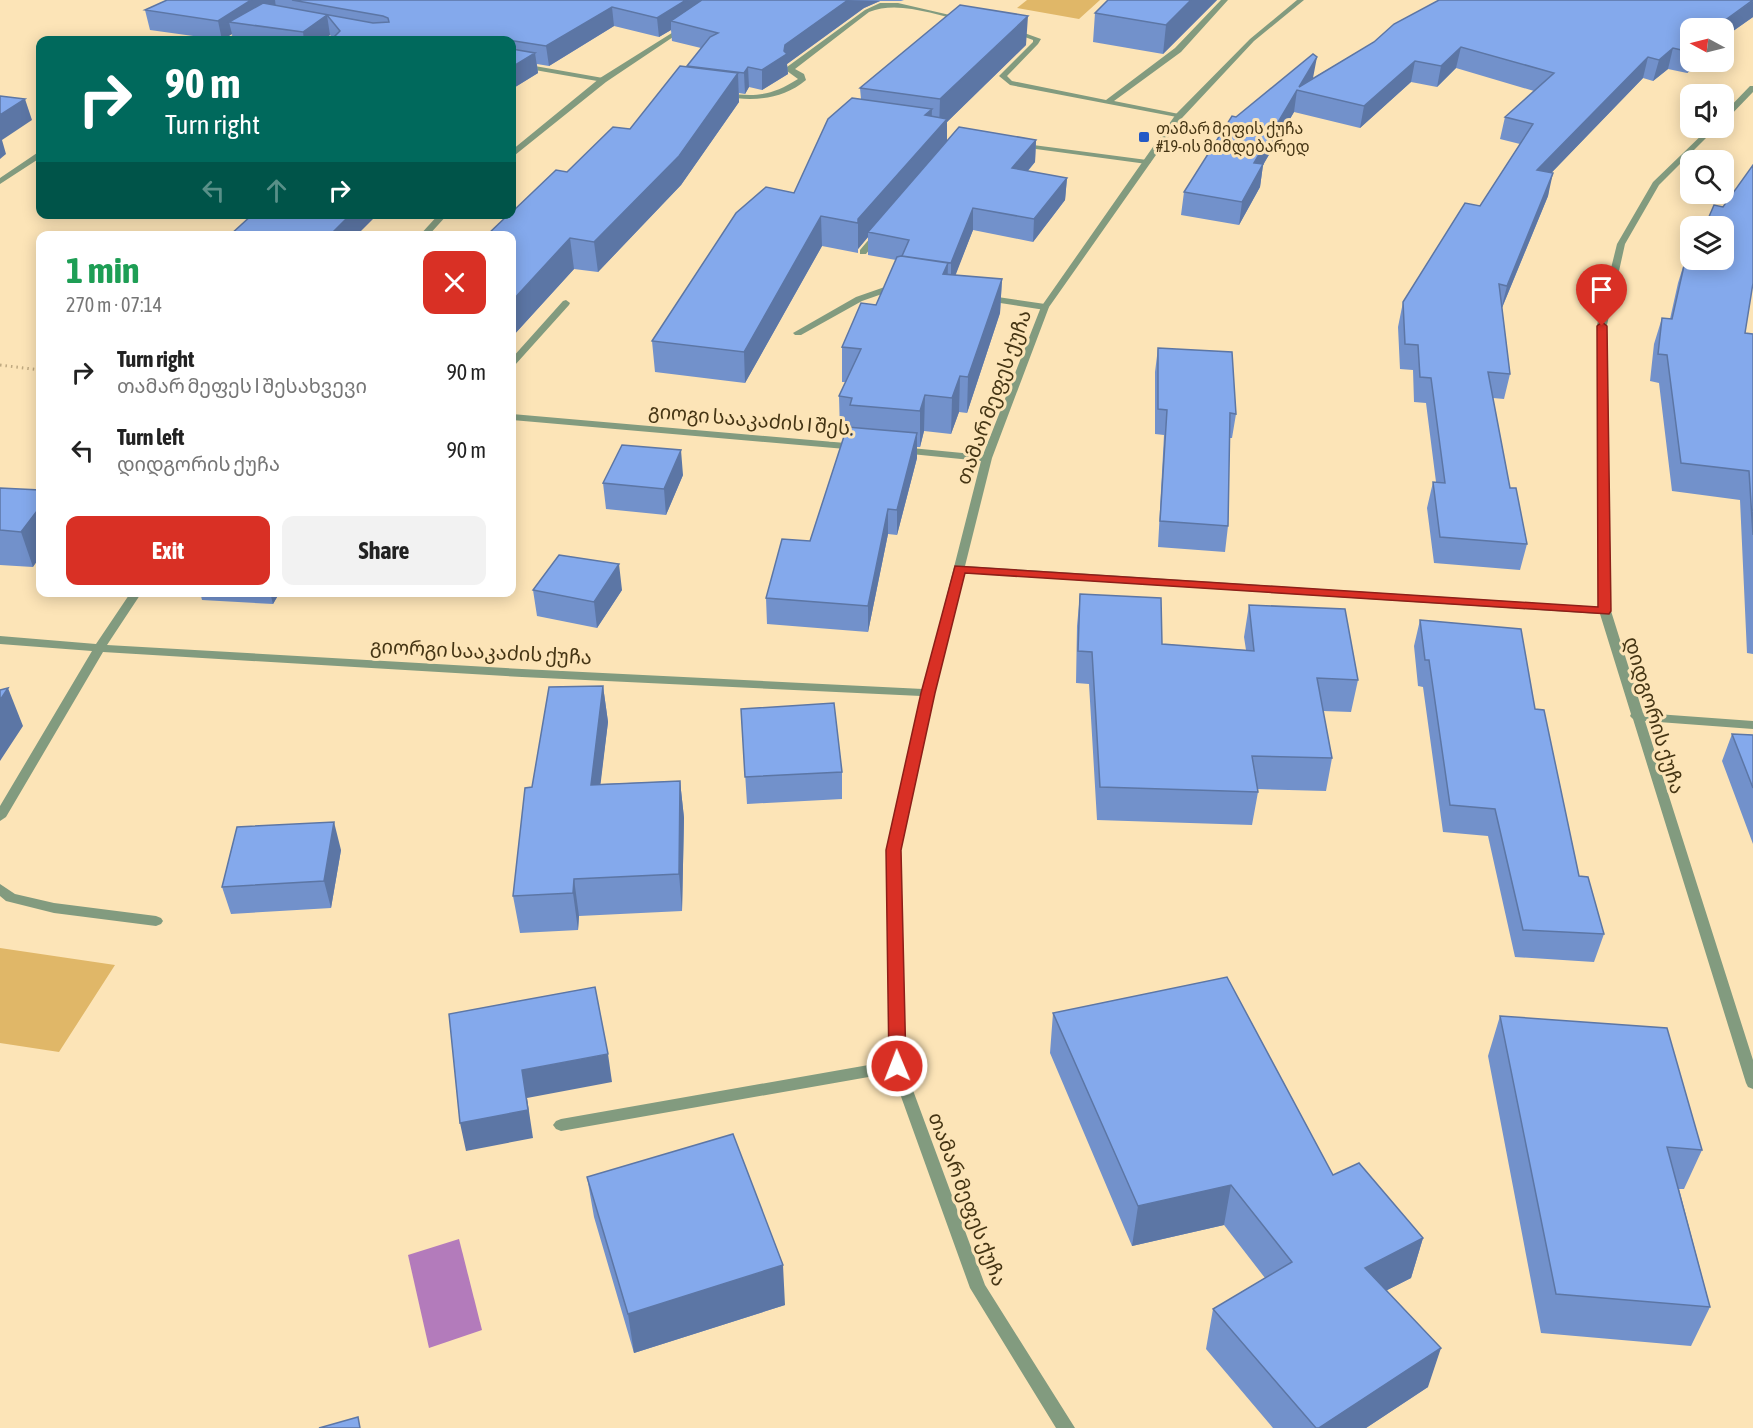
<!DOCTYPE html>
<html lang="en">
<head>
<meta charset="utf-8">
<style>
  body { margin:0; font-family:"Asap Condensed","Noto Sans Georgian",sans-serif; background:#f2f2f2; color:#222; height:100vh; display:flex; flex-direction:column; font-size:22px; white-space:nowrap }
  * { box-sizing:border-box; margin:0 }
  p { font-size:20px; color:#767676 }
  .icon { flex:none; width:33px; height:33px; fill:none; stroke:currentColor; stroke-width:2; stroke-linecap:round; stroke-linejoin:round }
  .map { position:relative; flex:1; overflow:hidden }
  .side { position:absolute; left:36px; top:231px; width:480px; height:366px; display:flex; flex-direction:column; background:#fff; border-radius:12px; box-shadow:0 3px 15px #0003 }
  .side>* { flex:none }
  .hud { position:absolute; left:36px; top:36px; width:480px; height:183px; border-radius:12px; box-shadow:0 3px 15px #0003; background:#00695c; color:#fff; overflow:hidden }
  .needle { width:39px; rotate:277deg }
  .buttons { position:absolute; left:1680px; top:18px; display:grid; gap:12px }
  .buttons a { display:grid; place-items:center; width:54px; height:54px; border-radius:12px; background:#fff; box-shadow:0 3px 15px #0003; font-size:30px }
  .pin { position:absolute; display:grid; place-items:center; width:51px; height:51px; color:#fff; margin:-62px -26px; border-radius:50% 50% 50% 0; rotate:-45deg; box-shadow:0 0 6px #0007 }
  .pin .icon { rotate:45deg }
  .me { position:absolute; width:66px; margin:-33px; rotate:359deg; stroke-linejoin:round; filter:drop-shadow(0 0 4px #0008) }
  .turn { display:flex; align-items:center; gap:21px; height:126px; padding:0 30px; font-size:27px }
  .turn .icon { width:78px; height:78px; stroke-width:2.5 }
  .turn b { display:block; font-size:42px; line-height:51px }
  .lanes { display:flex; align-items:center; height:57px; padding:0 30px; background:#0003; justify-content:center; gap:30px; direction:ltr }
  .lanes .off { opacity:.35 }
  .round { display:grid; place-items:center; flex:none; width:63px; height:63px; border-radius:12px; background:#f2f2f2 }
  .head { display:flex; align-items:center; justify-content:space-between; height:102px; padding:0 30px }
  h1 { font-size:36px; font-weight:700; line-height:45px; color:#1e9e55 }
  .button { display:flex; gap:12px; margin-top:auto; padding:12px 30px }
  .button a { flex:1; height:69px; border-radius:12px; background:#d93025; color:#fff; font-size:24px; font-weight:700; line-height:69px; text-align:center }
  .button a+a { background:#f2f2f2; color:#222 }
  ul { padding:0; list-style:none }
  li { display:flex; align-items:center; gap:18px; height:78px; padding:0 30px }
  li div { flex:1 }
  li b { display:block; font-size:22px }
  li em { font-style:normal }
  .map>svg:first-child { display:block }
  .green { fill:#e0b768 }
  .water { fill:#b37bbb }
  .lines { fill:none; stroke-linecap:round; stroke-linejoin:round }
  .path { stroke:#bfa980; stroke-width:3; stroke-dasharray:1.5 4; stroke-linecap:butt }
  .service { fill:#829b7f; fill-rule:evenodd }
  .minor { fill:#829b7f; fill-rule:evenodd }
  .wall { fill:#7291cb }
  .shaded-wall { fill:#5c76a5 }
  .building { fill:#84a9ec; stroke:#5c76a5; stroke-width:1.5 }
  .route { fill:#d93025; stroke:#8d1f18; stroke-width:1.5 }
  .poi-dot { fill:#2359c6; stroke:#fce4b7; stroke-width:2 }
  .labels { text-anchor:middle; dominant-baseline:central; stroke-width:6; stroke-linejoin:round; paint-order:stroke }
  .far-poi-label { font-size:16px; fill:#453514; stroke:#fce4b7; text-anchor:start }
  .street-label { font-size:20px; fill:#453514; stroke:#fce4b7 }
</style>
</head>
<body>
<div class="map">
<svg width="1753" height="1428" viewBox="0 0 1753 1428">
  <rect width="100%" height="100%" fill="#fce4b7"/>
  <path class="green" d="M1027 0H1100L1079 19 1017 8Z
    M0 948 115 965 59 1052 0 1043Z"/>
  <path class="water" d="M459 1239 482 1330 429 1348 408 1255Z"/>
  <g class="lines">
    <path class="path" d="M0 365 40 370"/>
    <path class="service" d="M1221 0H1228L1181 52 1114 101 1179 114H1182V118L1010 85 999 76 1033 42V40L1011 32 1010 31 1013 29 1041 39 1038 44 1007 76 1012 81 1106 100 1175 48Z
      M898 3 967 19 964 21C935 15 898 0 869 12L795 69 804 74 806 80C782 100 755 101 725 97L721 95 725 93C756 97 771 96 798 79L787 71V67L865 10 880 3Z
      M512 62 603 78 607 80 603 82 512 66Z
      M1018 143 1147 160 1151 162 1147 164 1021 147 1017 145Z
      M876 231 883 233 866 254H860V250Z
      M899 282 902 283V287L862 301 801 335H795L793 333 856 297Z
      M984 295 1045 304 1049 307 1045 310 981 300 980 298Z
      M566 300 570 303 569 305 515 365 512 366V358L563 301Z
      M0 884 15 894 54 903 156 916 161 918 163 921 161 924 156 926 54 913 6 901 0 896Z
      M897 1060 902 1062 904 1066 902 1070 897 1072 561 1131 556 1129 553 1125 556 1121 561 1119Z"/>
    <path class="minor" d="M1297 0H1304L1254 41 1182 118 1049 307 992 458 965 566 1599 607 1597 325 1617 244 1653 182 1709 128H1716L1659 185 1625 244 1607 325 1611 611 1643 713 1753 721V729L1645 721 1753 1060V1089L1748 1087 1746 1083 1633 719 1630 716 1631 714 1600 614 964 573 934 693 901 850 904 1066 985 1285 1075 1428H1056L970 1288 890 1066 887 850 921 696 522 677 103 652 6 817 0 821V806L92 651 0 644V636L96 644 131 592H142L107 645 522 669 923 689 981 461 901 453 896 450 901 447 983 455 1041 307 1176 114 1250 39Z
      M683 26 688 27 606 82 515 155H512V150L600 78Z
      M244 29 249 30 232 40H224Z
      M1750 86H1753V92L1727 119H1724V113Z
      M37 153H40V158L0 184V178Z
      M439 214H448L428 236H419Z
      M512 414 857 444 862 447 857 450 512 420Z"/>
  </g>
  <path class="wall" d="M167 0H904L901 1H880L864 8 787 64 788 74 762 90 749 87 745 94 739 93V102L681 185 598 272 574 269 512 337 567 172 630 129 687 67 701 48 672 41 671 30 659 37 614 26 549 66 537 64 538 73 512 89V40L333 39 330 35 323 40H233L232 34 222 40 150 30 145 10Z
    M1108 0H1217L1163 54 1093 42 1095 13Z
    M1753 0V17L1726 36 1724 43V28H1690V62H1702L1687 73 1668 69 1653 81 1643 78 1551 173 1548 196 1502 308 1510 374 1504 399 1493 398 1510 488 1527 544 1520 570 1434 563 1427 508 1433 482H1436L1426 403 1414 402 1413 370 1400 369 1398 327 1403 302 1480 206 1520 144 1500 139 1505 117 1534 91 1456 68 1437 87 1411 82 1360 128 1294 112 1263 165 1260 187 1239 225 1181 215 1184 192 1236 117 1313 78 1374 42Z
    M1026 45 947 122V142L1036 140 1035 162 1028 171 1067 178 1065 200 1033 242 973 230 955 275 1002 279 1000 313 967 413 959 412 951 434 924 431 920 447H917V458L897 535 888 534 868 632 767 624 766 598 810 541 845 433 840 432 839 396 846 382H842V347L876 305 896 260 868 255V237L858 249V253L822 246 745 383 655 372 652 341 794 193 861 99 860 88Z
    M1723 207 1745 333 1753 334V654L1747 653 1740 500 1672 491 1659 383 1650 381 1654 344 1662 318 1670 319 1678 283 1686 257 1724 260Z
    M1158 348 1236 414 1232 438H1229L1228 526 1225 552 1158 547 1164 435 1155 434V372Z
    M683 475 666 515 606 509 603 483Z
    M0 488 40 490 33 567 0 565Z
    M533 590H622L597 628 537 616Z
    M200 592H280L273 604 202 600Z
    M1080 594 1162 644 1246 650 1244 637 1249 605 1358 680 1351 712 1323 711 1332 758 1326 791 1257 789 1258 792 1252 825 1097 820 1089 684 1076 683 1077 626Z
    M1420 620 1535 709 1579 876 1604 934 1594 962 1515 957 1488 836 1443 832 1423 687 1418 686 1414 646Z
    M603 686 608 722 600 784 680 781 684 818 682 911 579 916 578 930 520 933 513 896 532 787Z
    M741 709 842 772V799L747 804Z
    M1732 734 1753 735V844L1722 761Z
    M341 850 331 908 231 914 222 887Z
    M1053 1013 1333 1175 1423 1238 1411 1278 1387 1290 1428 1387 1366 1428H1273L1206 1349 1213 1309 1265 1278 1224 1225 1132 1246 1050 1053Z
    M1500 1016 1702 1150 1684 1189H1679L1710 1307 1691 1346 1541 1333 1488 1056Z
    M587 1177 785 1305 634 1353 594 1217Z"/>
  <path class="shaded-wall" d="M251 0H275L276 8 229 22 232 34 222 40 218 21Z
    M686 0H717L671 21V30L659 37 657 18Z
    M848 0 880 1 864 8 787 64 788 74 762 90V70L785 45Z
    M1191 0H1217L1163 54 1166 25Z
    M1753 1V17L1726 36 1724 43V28H1721L1724 21Z
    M612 7 614 26 549 66 546 46Z
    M327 15 330 35 323 40H304L303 32Z
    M1028 16 1026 45 947 122V147L868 232V237L858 249V253V219L925 115 932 109 931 136 939 128 940 99Z
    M1461 47 1456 68 1437 87 1441 66Z
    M1673 48 1668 69 1653 81 1659 60Z
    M535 53 538 73 512 89V67Z
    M1317 57 1313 78 1299 87Z
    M1648 57 1643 78 1532 193 1537 170Z
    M1415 61 1411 82 1360 128 1364 106Z
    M1691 62H1702L1687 73Z
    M748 67 749 87 745 94 744 73Z
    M738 73 739 102 681 185 598 272 594 242Z
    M1297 90 1294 112 1263 165 1260 187 1239 225 1242 202 1254 163Z
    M25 99 32 120 2 140 6 154 0 159V115Z
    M1036 140 1035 162 1011 190 1012 168Z
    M1553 173 1548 196 1501 310 1507 286Z
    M1067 178 1065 200 1033 242 1034 219Z
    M973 208V230L951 287V263Z
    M351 214H378L356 236H329Z
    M821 216 822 246 745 383 744 352Z
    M570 238 574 269 512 337V301Z
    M948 263 947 297 943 274Z
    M1002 279 1000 313 967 413 968 377Z
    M960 376 959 412 951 434 952 398Z
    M925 395 924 431 920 447V411Z
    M917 433V458L897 535V510Z
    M681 450 683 475 666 515 664 489Z
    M40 507V557L33 567 21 532Z
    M888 509V534L868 632V606Z
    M619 564 622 590 597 628 594 602Z
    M270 592H280L273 604Z
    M603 686 608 722 596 822 591 785Z
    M8 688 23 726 0 761V700Z
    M680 781 684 818 682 911 679 874Z
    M334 822 341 850 331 908 324 881Z
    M574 879 579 916 578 930 573 893Z
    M608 1054 612 1082 527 1098 533 1138 466 1151 460 1123 522 1070Z
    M1231 1185 1224 1225 1132 1246 1138 1206Z
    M1423 1238 1411 1278 1354 1307 1365 1268Z
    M783 1265 785 1305 634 1353 628 1314Z
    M1441 1348 1428 1387 1366 1428H1319Z"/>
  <path class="building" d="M167 0H251L218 21 145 10Z
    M292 0H686L657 18 612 7 546 46 508 40H331L340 31 327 15 303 32 229 22 263 3 373 23 389 22 388 18 383 16Z
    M702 0H848L785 45 784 51 787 54 762 70 748 67 744 73 687 66 710 37 718 33 671 21Z
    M1108 0H1191L1166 25 1095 13Z
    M1439 0H1753L1724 21 1730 22 1722 28H1690V52L1673 48 1659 60 1648 57 1537 170 1553 173 1507 286 1499 284 1510 374 1488 372 1510 488H1516L1527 544 1440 537 1433 482 1445 483 1431 378 1420 377 1418 345 1405 344 1403 302 1465 203 1480 206 1533 124 1505 117 1554 73 1461 47 1441 66 1415 61 1364 106 1297 90 1254 163 1263 164 1242 202 1184 192 1232 116 1236 117 1313 54 1317 57 1299 87 1374 42 1394 24Z
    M960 5 1028 16 940 99 860 88Z
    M512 49 535 53 512 67Z
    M680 66 738 73 679 156 594 242 570 238 512 301V236H486L509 214H512V212L556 170 567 172 613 127 630 129Z
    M0 96 25 99 0 115Z
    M852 98 932 109 925 115 947 119 858 219V223L821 216 744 352 652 341 736 213 766 187 794 193 828 119Z
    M959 127 1036 140 1012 168 1067 178 1034 219 973 208 951 263 902 256 909 240 868 232Z
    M1753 165V283L1745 333 1753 334V535L1749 471 1681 463 1667 355 1658 354 1662 318 1672 319 1686 257H1690V260H1724V226H1705L1714 205 1723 207Z
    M253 214H351L329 236H229Z
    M901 256 948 263 943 274 1002 279 968 377 960 376 952 398 925 395 920 411 850 405 852 398 839 396 861 349 842 347 861 303 876 305 897 257Z
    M1158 348 1232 352 1236 414 1230 413 1228 526 1160 521 1167 410 1158 409Z
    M847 427 917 433 897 510 888 509 868 606 766 598 782 539 810 541Z
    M622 445 681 450 664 489 603 483Z
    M0 488 40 490V507L21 532 0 530Z
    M559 555 619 564 594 602 533 590Z
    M1080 594 1161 598 1162 644 1254 651 1249 605 1345 609 1358 680 1317 678 1332 758 1252 756 1258 792 1100 787 1092 652 1078 651Z
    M1420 620 1521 629 1535 709 1544 710 1579 876 1588 877 1604 934 1523 930 1495 809 1450 805 1429 660H1425Z
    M603 686 591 785 680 781 679 874 574 879 573 893 513 896 525 788 532 787 549 687Z
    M8 688 0 700V690Z
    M834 703 842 772 745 777 741 709Z
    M1732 734 1753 735V788Z
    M334 822 324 881 222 887 237 827Z
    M1227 977 1333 1175 1359 1163 1423 1238 1365 1268 1441 1348 1319 1428H1316L1213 1309 1292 1262 1231 1185 1138 1206 1053 1013Z
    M595 987 608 1054 522 1070 528 1110 460 1123 449 1014Z
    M1500 1016 1667 1028 1702 1150 1667 1147 1710 1307 1556 1294Z
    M733 1134 783 1265 628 1314 587 1177Z
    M358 1417 360 1428H319Z"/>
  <path class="route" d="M1602 322 1607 326 1611 611 1609 614 965 573 935 693 901 850 906 1066 903 1070 897 1072 891 1070 889 1066 886 850 921 693 955 566 1598 607 1597 326Z"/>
  <rect class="poi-dot" x="1138" y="131" width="12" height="12" rx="3"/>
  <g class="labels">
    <g class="far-poi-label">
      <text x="1156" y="128">თამარ მეფის ქუჩა<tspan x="1156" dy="18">#19-ის მიმდებარედ</tspan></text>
    </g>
    <g class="street-label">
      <text transform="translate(993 397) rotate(-70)">თამარ მეფეს ქუჩა</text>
      <text transform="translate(751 419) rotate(5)">გიოგი სააკაძის I შეს.</text>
      <text transform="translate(481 651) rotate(3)">გიორგი სააკაძის ქუჩა</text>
      <text transform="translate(1655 715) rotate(73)">დიდგორის ქუჩა</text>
      <text transform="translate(968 1199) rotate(69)">თამარ მეფეს ქუჩა</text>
    </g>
  </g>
</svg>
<div class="buttons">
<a><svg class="needle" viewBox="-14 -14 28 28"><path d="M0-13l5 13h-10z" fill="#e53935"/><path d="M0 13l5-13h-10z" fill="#767676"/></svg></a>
<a><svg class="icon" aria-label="sound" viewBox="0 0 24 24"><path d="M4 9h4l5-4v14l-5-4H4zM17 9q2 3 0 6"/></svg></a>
<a><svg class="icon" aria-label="search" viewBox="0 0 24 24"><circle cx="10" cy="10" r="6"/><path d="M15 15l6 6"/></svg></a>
<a><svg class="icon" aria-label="layers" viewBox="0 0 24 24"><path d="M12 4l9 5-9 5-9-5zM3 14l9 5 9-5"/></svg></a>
</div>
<div class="pin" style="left:1602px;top:326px;background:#d93025"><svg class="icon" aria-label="arrive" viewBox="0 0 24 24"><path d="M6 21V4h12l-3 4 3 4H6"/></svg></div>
<svg class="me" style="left:897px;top:1066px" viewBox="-20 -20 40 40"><circle r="17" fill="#d93025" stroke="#fff" stroke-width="3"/><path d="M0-11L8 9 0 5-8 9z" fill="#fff"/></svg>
<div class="hud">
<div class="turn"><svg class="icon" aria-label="right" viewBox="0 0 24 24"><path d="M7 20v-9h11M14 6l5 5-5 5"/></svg><div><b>90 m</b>Turn right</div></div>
<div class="lanes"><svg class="icon off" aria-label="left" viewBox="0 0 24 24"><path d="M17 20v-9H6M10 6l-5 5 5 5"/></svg><svg class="icon off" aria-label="ahead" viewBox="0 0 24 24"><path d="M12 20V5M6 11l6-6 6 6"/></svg><svg class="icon" aria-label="right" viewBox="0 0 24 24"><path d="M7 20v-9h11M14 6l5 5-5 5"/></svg></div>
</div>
<section class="side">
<div class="head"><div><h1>1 min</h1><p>270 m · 07:14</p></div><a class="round" style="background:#d93025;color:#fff"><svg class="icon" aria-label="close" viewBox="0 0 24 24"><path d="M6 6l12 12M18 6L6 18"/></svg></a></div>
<ul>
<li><svg class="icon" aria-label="right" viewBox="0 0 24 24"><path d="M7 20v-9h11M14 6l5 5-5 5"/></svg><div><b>Turn right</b><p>თამარ მეფეს I შესახვევი</p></div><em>90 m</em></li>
<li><svg class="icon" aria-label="left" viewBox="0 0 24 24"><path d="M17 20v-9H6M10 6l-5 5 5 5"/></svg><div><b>Turn left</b><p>დიდგორის ქუჩა</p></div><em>90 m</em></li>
</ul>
<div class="button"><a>Exit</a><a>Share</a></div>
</section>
</div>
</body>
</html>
